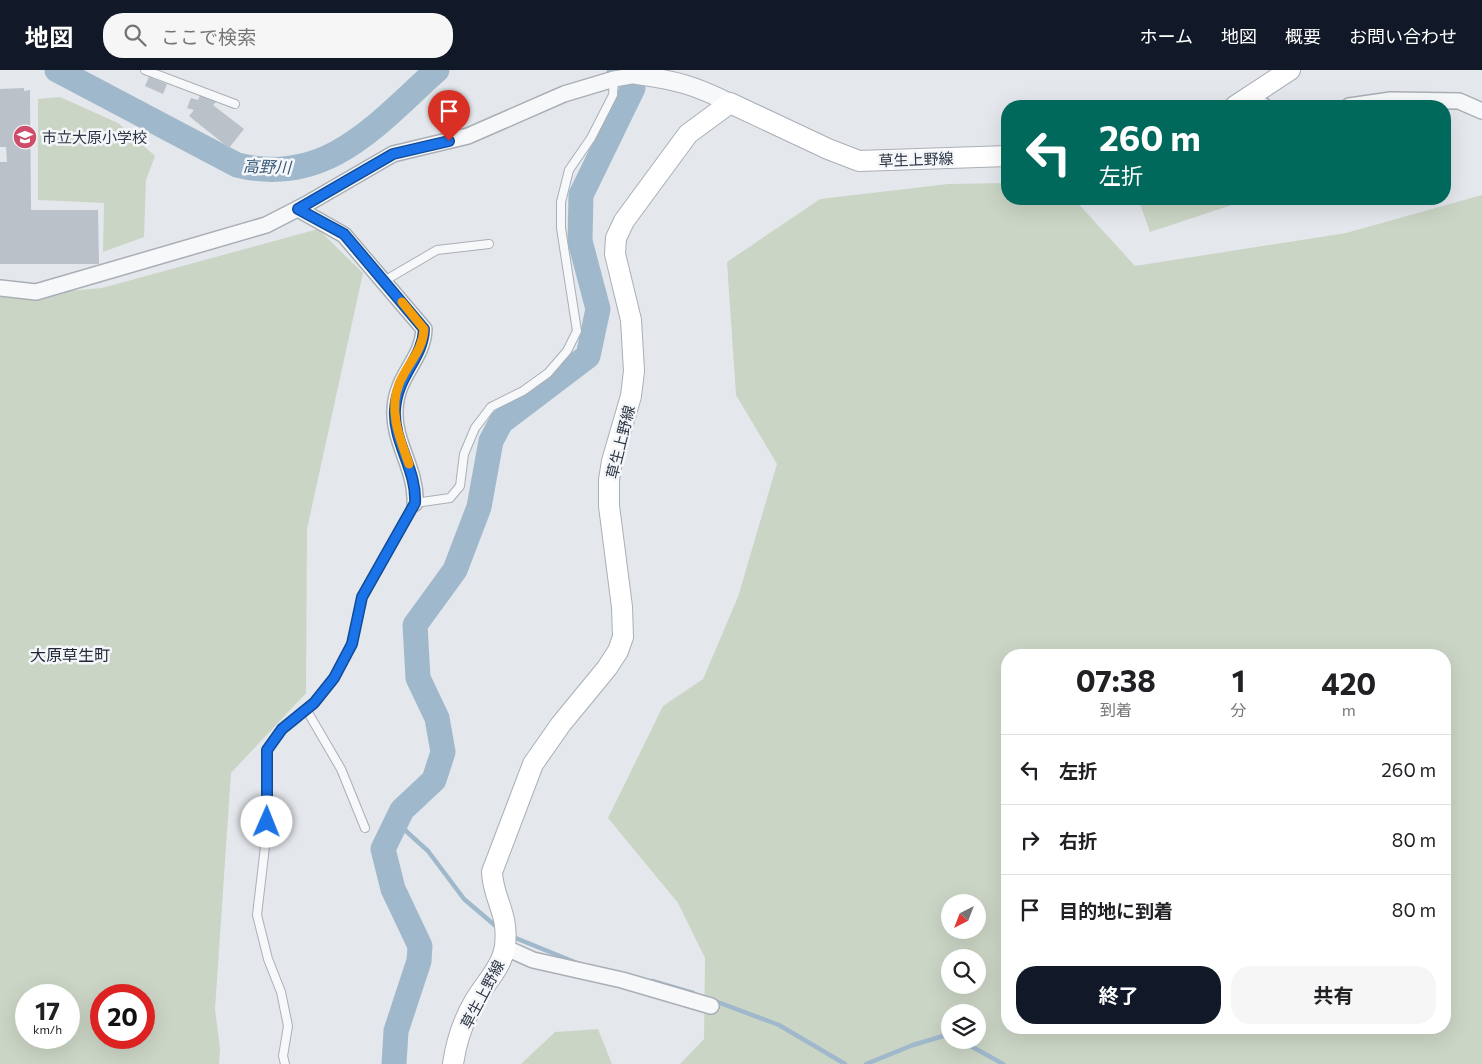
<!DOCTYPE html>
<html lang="ja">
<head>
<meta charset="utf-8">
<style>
  body { margin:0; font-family:Commissioner,"Noto Sans JP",sans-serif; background:#f6f6f6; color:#202124; height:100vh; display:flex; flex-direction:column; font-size:19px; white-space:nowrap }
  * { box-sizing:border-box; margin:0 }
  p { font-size:16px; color:#757577 }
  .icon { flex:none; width:28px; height:28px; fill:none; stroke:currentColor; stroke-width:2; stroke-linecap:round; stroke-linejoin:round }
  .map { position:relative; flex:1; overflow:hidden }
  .sheet { position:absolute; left:1001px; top:579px; width:450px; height:385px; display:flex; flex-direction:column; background:#fff; border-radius:20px; box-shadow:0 5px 20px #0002 }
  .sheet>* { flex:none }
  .guide { position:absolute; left:1001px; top:30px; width:450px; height:105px; border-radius:20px; box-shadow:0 5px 20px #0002; background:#00695c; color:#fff; overflow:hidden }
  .needle { width:32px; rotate:222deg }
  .fabs { position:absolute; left:941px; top:824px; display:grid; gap:10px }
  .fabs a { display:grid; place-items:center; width:45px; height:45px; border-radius:50%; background:#fff; box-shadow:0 5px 20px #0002; font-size:25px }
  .speed { position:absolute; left:15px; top:914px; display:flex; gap:10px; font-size:25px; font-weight:700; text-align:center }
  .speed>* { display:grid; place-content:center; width:65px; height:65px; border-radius:50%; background:#fff; box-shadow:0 5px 20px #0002; line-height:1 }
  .speed small { font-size:12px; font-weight:400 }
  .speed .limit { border:8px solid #d22; background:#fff; color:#111 }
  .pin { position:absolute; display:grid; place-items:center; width:42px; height:42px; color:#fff; margin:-51px -21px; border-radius:50% 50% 50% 0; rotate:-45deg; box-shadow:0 0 5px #0007 }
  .pin .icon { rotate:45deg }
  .me { position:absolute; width:55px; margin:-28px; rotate:1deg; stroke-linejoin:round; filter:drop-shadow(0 0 4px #0008) }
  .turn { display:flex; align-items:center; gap:18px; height:105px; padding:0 15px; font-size:22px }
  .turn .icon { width:65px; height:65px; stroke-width:2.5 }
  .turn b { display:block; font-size:35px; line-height:42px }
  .eta { display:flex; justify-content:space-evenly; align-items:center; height:85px; text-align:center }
  .eta b { font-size:30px; font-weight:700; line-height:35px }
  .action { display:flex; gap:10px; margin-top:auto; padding:10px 15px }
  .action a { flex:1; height:58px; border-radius:20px; background:#111827; color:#fff; font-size:20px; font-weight:700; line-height:58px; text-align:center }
  .action a+a { background:#f6f6f6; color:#202124 }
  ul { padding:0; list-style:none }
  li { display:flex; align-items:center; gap:15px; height:70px; padding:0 15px; border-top:1px solid #e0e0e0 }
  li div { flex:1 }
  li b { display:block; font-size:19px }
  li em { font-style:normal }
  header { display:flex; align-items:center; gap:30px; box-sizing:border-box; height:70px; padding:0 25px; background:#111827; color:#fff }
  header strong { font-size:24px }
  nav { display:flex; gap:28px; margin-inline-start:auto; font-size:18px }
  .search { width:350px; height:45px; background:#f6f6f6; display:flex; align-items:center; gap:12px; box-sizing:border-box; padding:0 18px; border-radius:20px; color:#757577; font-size:19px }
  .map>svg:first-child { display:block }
  .green { fill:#cbd5c5; fill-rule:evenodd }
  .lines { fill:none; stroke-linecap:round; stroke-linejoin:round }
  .stream { stroke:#a0b8cb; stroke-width:4.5 }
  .river { stroke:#a0b8cb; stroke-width:25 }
  .building { fill:#bbc1c9 }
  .service-casing { stroke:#a9afb6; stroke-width:10 }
  .minor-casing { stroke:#a9afb6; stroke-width:18 }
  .tertiary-casing { stroke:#a9afb6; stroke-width:20 }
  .secondary-casing { stroke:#a9afb6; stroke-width:22 }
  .service { stroke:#f7f8fa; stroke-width:8 }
  .minor { stroke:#f7f8fa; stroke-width:15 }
  .tertiary { stroke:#f7f8fa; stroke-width:18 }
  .secondary { stroke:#fff; stroke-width:20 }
  .route-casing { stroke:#114b97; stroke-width:12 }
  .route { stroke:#1a73e8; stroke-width:9 }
  .slow { stroke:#f59e0b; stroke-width:9 }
  .labels { text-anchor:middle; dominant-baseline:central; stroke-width:5; stroke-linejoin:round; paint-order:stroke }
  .poi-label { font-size:15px; fill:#2c3644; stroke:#f4f6f9; text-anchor:start }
  .street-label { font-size:15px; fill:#2c3644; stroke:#f4f6f9 }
  .water-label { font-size:16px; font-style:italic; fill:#365978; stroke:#f4f6f9 }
  .neighbourhood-label { font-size:16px; fill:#1e2735; stroke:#f4f6f9 }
</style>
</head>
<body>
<header>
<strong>地図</strong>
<div class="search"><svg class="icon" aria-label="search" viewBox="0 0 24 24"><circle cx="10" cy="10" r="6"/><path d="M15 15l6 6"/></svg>ここで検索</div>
<nav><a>ホーム</a><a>地図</a><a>概要</a><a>お問い合わせ</a></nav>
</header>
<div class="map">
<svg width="1482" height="994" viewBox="0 0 1482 994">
  <rect width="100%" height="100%" fill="#e4e8ec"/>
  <path class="green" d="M60 27 118 53 155 86 146 110 144 167 103 182 104 133 38 130V29Z
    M1007 113 1008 129H1074L1135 196 1346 163 1482 125V994H680L704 969 705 888 678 833 608 748 663 636 703 609 738 527 777 394 736 325 727 192 820 129 948 114ZM1008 585H1445V958H1008ZM950 832H978V860H950ZM950 888H978V915H950ZM950 942H978V970H950Z
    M1145 129H1250L1150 162 1139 131Z
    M318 159 363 203 307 459 306 623 231 703 215 939 220 978 219 994H0V227L102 218ZM26 925H69V968H26ZM101 925H144V968H101Z
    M598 959 612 994H521L555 962Z"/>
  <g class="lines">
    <path class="stream" d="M398 750 407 762 428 781 464 829 498 858
      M513 867 577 893
      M652 911 693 923
      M712 930 779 955 845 994
      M960 970 1003 994
      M866 994 913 975 950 964"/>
    <path class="river" d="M57 0 237 95C327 117 377 54 437 0
      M394 994 396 961 419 891 420 876 393 819 383 779 402 740 434 710 443 682 437 648 418 608 415 555 455 500 479 437 491 371 501 352 588 286 598 239 580 171 581 125 633 18 630 8 619 0"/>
  </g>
  <path class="building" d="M149 7 167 14 163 24 145 16Z
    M24 18V21L30 20 31 140H98L99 194H0V92H7L6 77H0V19Z
    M201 23 218 30 213 35 244 59 229 78 189 46 194 40 187 38 191 28 198 30Z"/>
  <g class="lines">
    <g class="service-casing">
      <path id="service" d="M145 0 235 34
        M384 211 437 180 489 174
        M306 639 341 699 365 758
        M285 994 283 986 288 956 281 922 268 889 257 845 266 768 267 680 282 659 314 633 334 608 351 574 362 527 415 433 450 428 460 416 464 384 475 358 491 337 523 321 548 303 567 281 577 261 561 158V132L569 100 591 68 613 25 614 9"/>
    </g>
    <g class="minor-casing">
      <path id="minor" d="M1248 29 1264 36
        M1349 36 1391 30 1459 31 1482 41
        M298 139 344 165 424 259C423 290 396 305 395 340 393 372 417 400 415 433
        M0 218 36 222 266 155 305 135 393 84 468 66 564 24 614 9 637 5
        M504 877 533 890 622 910 711 936"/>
    </g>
    <g class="tertiary-casing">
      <path id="tertiary" d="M637 5C675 10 694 15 730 33"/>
    </g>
    <g class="secondary-casing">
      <path id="secondary" d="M1235 36 1290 0
        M453 994C456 973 463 951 474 932 484 914 502 898 505 876 509 842 493 830 492 802L533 694 561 654 607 598 618 581 623 567 622 537 609 436V410L612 391 631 326 634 301 631 250 615 184 616 168 624 151 688 64 730 33 828 79 859 91 1008 86"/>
    </g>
    <use href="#service" class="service"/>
    <use href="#minor" class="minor"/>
    <use href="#tertiary" class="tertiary"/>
    <use href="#secondary" class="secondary"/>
  </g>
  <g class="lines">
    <g class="route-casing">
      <path id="route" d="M267 752V680L282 659 314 633 334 608 352 574 362 527 415 433C417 400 393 372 395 340 397 305 423 289 424 259L344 164 298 139 393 84 449 71"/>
    </g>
    <use href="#route" class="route"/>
    <path class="slow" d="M402 232 424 259C423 281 407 294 399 314 388 341 400 369 409 394"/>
  </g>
  <defs>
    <g id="school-disc" transform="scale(1.25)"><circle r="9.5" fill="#cd4d6a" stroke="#f4f6f9"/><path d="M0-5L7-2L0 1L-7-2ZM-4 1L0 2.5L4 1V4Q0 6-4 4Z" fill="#fff"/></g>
  </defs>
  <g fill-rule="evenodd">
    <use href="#school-disc" x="25" y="67"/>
  </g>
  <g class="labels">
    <g class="poi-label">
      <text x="42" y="67">市立大原小学校</text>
    </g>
    <g class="street-label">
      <text transform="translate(916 89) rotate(-2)">草生上野線</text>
      <text transform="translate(620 372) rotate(-76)">草生上野線</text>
      <text transform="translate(482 924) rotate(-62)">草生上野線</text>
    </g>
    <g class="water-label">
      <text transform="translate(267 96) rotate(2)">高野川</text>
    </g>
    <g class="neighbourhood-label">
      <text x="70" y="584">大原草生町</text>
    </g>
  </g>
</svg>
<div class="fabs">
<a><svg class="needle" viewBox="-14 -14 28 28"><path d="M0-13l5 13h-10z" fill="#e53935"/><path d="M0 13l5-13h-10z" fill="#757577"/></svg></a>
<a><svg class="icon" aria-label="search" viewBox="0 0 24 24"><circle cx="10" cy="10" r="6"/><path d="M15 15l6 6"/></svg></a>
<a><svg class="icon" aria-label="layers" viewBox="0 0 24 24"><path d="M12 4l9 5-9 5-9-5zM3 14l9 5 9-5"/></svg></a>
</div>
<div class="speed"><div>17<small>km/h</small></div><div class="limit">20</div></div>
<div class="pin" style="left:449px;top:71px;background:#d93025"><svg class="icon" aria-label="arrive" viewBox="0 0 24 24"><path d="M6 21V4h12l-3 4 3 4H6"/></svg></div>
<svg class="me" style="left:267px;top:752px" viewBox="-20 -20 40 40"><circle r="19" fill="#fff"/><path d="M0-13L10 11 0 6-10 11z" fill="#1a73e8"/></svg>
<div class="guide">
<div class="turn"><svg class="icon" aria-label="left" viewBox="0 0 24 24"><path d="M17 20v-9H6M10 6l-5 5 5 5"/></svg><div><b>260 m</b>左折</div></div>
</div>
<section class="sheet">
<div class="eta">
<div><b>07:38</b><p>到着</p></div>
<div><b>1</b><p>分</p></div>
<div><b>420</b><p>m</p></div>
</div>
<ul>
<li><svg class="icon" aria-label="left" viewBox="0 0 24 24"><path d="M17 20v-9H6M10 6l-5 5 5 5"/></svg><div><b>左折</b></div><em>260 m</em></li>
<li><svg class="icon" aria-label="right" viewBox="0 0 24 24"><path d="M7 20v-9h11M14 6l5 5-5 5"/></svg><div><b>右折</b></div><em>80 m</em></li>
<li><svg class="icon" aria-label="arrive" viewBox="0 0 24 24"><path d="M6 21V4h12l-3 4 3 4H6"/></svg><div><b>目的地に到着</b></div><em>80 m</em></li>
</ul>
<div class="action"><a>終了</a><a>共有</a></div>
</section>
</div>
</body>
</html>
